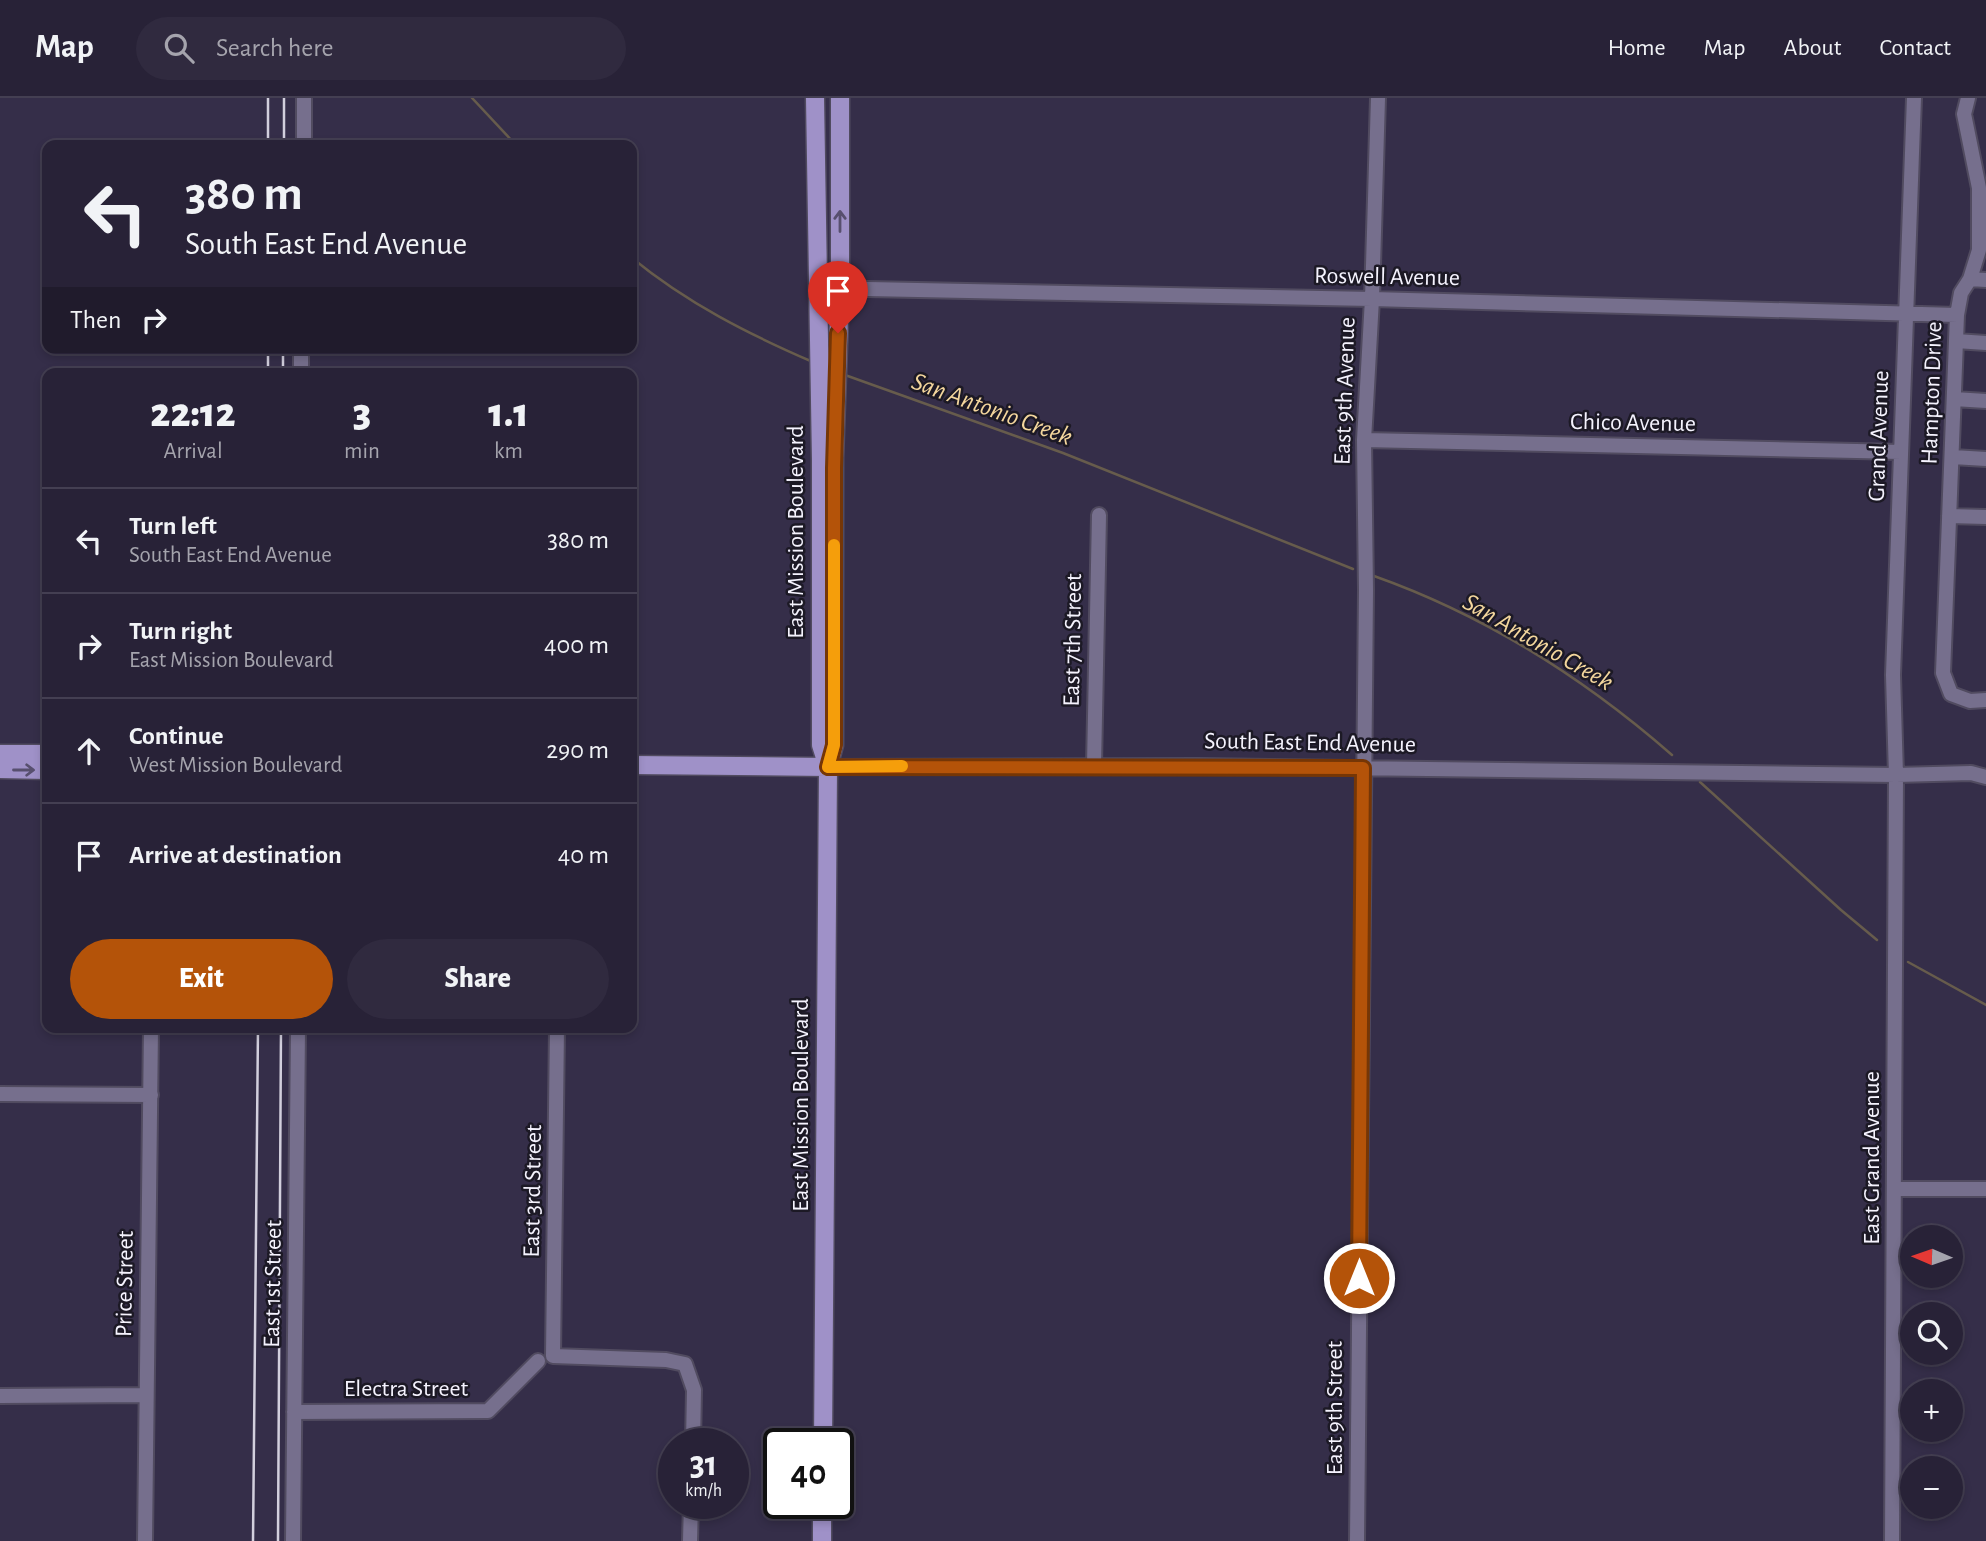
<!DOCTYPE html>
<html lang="en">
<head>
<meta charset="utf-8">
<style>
  body { margin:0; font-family:"Alegreya Sans",sans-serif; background:#302a3f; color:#f1f3f6; height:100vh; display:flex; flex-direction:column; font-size:26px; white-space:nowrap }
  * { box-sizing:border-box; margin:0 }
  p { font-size:23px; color:#a5a4ad }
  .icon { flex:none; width:38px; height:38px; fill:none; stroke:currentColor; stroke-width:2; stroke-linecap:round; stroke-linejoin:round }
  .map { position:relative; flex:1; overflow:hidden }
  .sheet { position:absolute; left:42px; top:270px; width:595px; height:665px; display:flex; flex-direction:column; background:#282237; border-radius:14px; box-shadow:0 4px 10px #0003,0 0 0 2px #443f52 }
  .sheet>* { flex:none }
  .banner { position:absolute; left:42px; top:42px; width:595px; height:214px; border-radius:14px; box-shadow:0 4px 10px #0003,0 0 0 2px #443f52; background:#282237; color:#f1f3f6; overflow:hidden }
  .needle { width:46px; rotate:272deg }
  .fabs { position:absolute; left:1900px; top:1127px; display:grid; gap:14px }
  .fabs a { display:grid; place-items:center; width:63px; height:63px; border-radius:50%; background:#282237; box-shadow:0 4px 10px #0003,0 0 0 2px #443f52; font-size:35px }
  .speed { position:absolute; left:658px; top:1330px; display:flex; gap:14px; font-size:35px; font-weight:700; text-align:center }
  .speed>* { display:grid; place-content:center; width:91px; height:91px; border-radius:50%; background:#282237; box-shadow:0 4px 10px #0003,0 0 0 2px #443f52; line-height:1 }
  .speed small { font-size:18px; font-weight:400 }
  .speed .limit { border:4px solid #111; border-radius:10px; background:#fff; color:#111 }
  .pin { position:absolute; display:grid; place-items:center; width:60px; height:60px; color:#fff; margin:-72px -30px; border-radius:50% 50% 50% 0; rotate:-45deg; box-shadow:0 0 7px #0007 }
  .pin .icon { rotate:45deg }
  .me { position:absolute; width:77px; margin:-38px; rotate:0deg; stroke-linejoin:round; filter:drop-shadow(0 0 5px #0008) }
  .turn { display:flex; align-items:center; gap:24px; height:147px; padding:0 28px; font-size:32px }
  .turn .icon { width:91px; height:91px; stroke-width:2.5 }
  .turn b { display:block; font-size:49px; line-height:60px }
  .then { display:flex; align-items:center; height:66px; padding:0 28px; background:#0003; gap:14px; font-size:26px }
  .eta { display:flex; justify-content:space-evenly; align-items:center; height:119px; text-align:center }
  .eta b { font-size:42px; font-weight:800; line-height:49px }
  .cta { display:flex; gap:14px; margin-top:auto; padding:14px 28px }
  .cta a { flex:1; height:80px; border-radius:42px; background:#b45309; color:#fff; font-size:28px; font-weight:800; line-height:80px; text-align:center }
  .cta a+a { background:#302a3f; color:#f1f3f6 }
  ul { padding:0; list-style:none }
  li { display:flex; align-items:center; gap:21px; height:105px; padding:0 28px; border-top:2px solid #443f52 }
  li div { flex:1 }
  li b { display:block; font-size:26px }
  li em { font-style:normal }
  header { display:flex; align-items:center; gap:42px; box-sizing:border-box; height:98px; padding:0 35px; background:#282237; border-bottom:2px solid #443f52 }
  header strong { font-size:33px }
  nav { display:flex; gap:38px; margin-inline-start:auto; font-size:24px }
  .search { width:490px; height:63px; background:#302a3f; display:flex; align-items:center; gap:18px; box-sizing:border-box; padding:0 24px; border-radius:38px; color:#a5a4ad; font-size:26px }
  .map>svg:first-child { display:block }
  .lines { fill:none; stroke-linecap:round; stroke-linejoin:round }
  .stream { stroke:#675c4c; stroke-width:2.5 }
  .minor-casing { stroke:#514b60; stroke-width:18 }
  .major-casing { stroke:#514b60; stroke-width:21 }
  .minor { stroke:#766f8d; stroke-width:14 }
  .major { stroke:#9f91c8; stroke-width:18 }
  .rail { stroke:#d2cfdd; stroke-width:2.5 }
  .oneway { stroke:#574f6e }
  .route-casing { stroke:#753606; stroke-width:18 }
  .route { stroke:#b45309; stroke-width:12 }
  .slow { stroke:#f59e0b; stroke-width:12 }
  .labels { text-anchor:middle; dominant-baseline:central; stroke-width:5; stroke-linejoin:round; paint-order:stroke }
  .street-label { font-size:24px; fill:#f5f3fe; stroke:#1c1925 }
  .water-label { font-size:26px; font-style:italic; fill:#f3d69d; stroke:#1c1925 }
</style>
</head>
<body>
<header>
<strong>Map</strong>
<div class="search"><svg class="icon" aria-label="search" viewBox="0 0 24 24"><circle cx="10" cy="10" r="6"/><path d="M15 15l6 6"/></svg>Search here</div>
<nav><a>Home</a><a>Map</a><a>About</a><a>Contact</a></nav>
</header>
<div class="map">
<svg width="1986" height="1443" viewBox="0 0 1986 1443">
  <rect width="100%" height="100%" fill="#352e49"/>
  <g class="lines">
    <path class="stream" d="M472 0 516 47
      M632 160C687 205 748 236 813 264
      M845 277 1063 355 1353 471
      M1374 478C1484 517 1585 581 1672 657
      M1700 684 1841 812 1877 842
      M1908 864 1986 907"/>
    <g class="minor-casing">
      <path id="minor" d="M304 0V47
        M1968 0 1964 16 1979 90V152L1970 181 1961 195 1957 217 1943 575 1951 596 1970 603 1986 602
        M1970 181 1986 182
        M817 190 1372 201 1957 217
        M1956 243 1986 245
        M301 275V250
        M1954 301 1986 303
        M1364 342 1901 354
        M1953 359 1986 361
        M1949 418 1986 419
        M1094 668 1099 417
        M828 669 1197 668 1896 677 1971 675 1986 679
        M557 929 553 1258 666 1262 685 1266 694 1292 693 1346
        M0 996 151 997
        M1895 1091H1986
        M0 1298 146 1297
        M294 1314 488 1313 538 1263
        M145 1443 151 929
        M293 1443 298 929
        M690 1443 691 1405
        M1357 1443 1366 492 1364 342 1372 201 1378 0
        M1892 1443 1896 677 1893 577 1914 0"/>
    </g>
    <g class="major-casing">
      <path id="major" d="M815 0 821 363V647L828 669
        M0 656H47
        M632 667 828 669
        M0 671 47 672
        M823 1346 828 669 834 647V360L840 191V0
        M822 1443V1405"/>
    </g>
    <use href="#minor" class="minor"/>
    <use href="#major" class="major"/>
    <path class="rail" d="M268 47V0
      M284 47V0
      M268 275V250
      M283 275V250
      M253 1443 258 929
      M278 1443 281 929"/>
  </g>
  <defs><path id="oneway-shaft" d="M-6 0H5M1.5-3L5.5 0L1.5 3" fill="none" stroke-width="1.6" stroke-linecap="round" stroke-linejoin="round" transform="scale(1.75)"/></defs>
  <g class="oneway">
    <use href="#oneway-shaft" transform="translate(840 123) rotate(-90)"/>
    <use href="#oneway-shaft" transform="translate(24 672)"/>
  </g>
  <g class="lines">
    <g class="route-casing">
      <path id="route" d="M838 235 834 370V647L828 669 1363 670 1359 1180"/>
    </g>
    <use href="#route" class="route"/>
    <path class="slow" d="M834 447V647L828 669 902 668"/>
  </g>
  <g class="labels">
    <g class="street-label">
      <text transform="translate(1387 179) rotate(1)">Roswell Avenue</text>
      <text transform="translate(1345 293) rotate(-88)">East 9th Avenue</text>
      <text transform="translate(1932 295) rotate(-88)">Hampton Drive</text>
      <text transform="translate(1633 325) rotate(1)">Chico Avenue</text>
      <text transform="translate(1879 338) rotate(-88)">Grand Avenue</text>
      <text transform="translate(796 434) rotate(-90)">East Mission Boulevard</text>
      <text transform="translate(1073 542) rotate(-89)">East 7th Street</text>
      <text transform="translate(1310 645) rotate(1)">South East End Avenue</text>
      <text transform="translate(801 1007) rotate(-90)">East Mission Boulevard</text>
      <text transform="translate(1872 1060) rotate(-90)">East Grand Avenue</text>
      <text transform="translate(533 1093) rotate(-89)">East 3rd Street</text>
      <text transform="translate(125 1186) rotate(-89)">Price Street</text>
      <text transform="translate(273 1186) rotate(-89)">East 1st Street</text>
      <text x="406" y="1291">Electra Street</text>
      <text transform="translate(1335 1310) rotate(-90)">East 9th Street</text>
    </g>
    <g class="water-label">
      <text transform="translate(992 311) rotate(20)">San Antonio Creek</text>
      <text transform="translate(1538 544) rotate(30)">San Antonio Creek</text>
    </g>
  </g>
</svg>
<div class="fabs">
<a><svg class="needle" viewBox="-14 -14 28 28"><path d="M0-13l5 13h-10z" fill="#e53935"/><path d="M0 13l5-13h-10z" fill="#a5a4ad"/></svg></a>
<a><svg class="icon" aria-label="search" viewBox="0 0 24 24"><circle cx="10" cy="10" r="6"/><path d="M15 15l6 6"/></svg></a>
<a>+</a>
<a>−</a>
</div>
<div class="speed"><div>31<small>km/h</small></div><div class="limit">40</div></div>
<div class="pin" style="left:838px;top:235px;background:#d93025"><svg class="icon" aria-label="arrive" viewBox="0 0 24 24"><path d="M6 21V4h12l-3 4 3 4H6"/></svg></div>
<svg class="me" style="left:1359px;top:1180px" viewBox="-20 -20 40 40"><circle r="17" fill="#b45309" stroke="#fff" stroke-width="3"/><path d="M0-11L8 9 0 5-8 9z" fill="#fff"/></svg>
<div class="banner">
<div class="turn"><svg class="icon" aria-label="left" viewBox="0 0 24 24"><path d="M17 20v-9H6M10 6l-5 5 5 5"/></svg><div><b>380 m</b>South East End Avenue</div></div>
<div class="then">Then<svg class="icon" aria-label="right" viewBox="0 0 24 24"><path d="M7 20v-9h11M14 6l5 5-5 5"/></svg></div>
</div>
<section class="sheet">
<div class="eta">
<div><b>22:12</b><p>Arrival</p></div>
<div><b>3</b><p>min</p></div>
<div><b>1.1</b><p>km</p></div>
</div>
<ul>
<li><svg class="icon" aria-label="left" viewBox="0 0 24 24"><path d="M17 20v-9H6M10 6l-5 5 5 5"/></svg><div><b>Turn left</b><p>South East End Avenue</p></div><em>380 m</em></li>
<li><svg class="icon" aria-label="right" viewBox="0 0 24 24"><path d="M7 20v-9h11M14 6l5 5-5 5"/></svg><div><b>Turn right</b><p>East Mission Boulevard</p></div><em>400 m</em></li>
<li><svg class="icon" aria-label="ahead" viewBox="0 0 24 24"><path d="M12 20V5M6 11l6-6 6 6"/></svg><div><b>Continue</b><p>West Mission Boulevard</p></div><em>290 m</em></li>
<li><svg class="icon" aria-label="arrive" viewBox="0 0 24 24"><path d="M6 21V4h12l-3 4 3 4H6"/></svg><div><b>Arrive at destination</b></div><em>40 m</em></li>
</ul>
<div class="cta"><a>Exit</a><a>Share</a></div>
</section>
</div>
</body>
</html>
